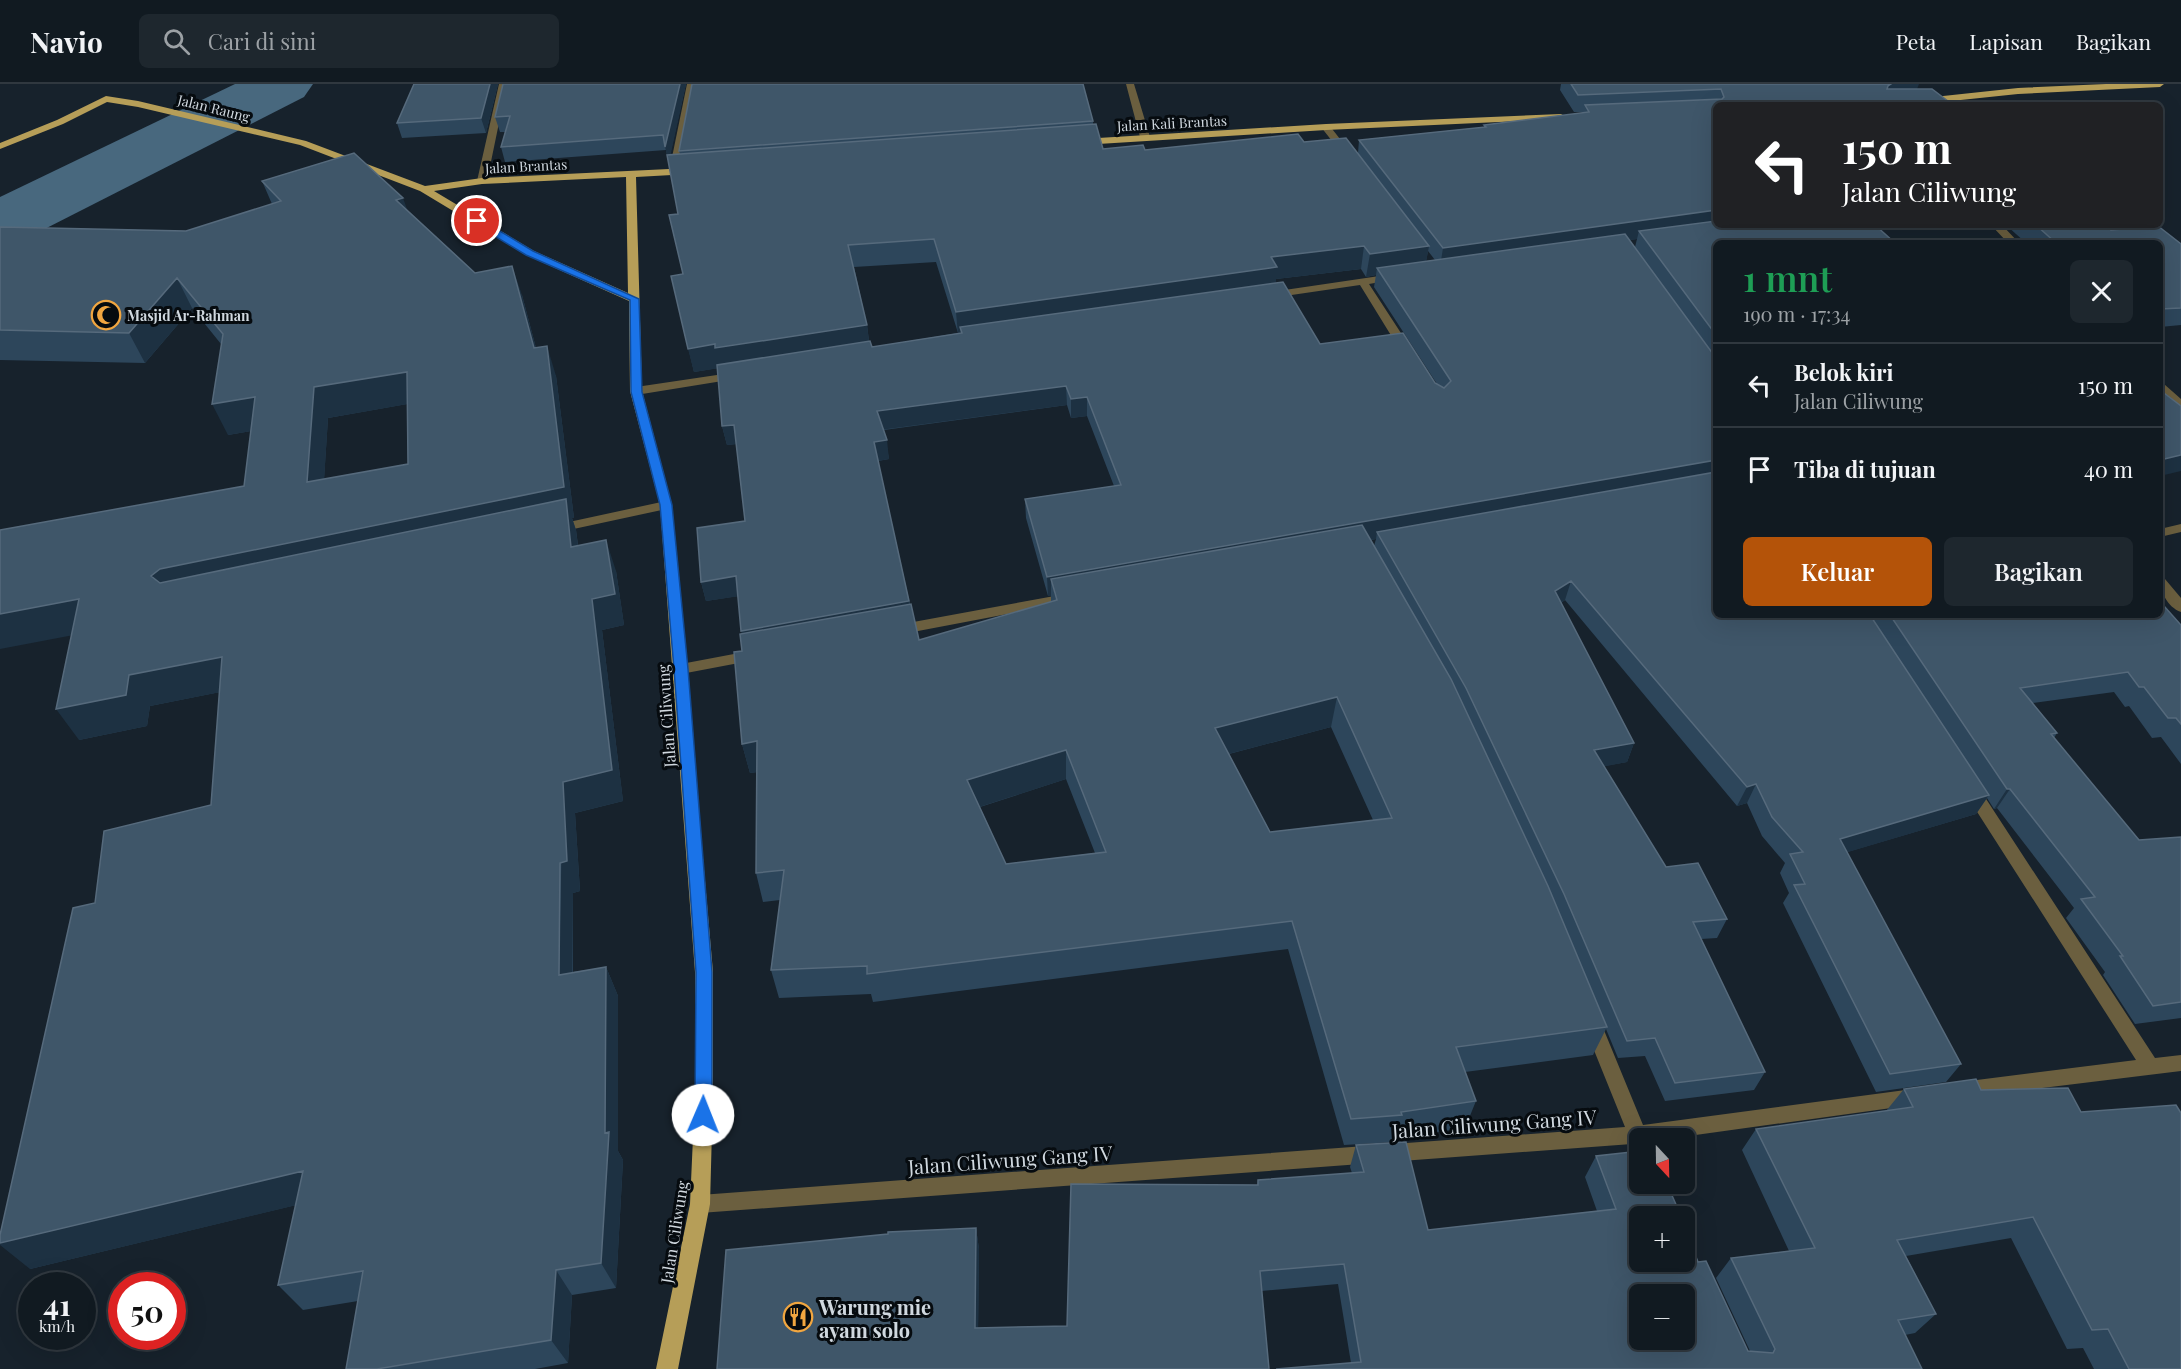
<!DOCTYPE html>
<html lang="id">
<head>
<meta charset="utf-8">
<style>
  body { margin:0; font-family:"Playfair Display",serif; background:#1e272e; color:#f1f3f6; height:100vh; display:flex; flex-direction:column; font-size:22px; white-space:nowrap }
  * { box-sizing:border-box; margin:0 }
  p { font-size:20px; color:#9ca1a5 }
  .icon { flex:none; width:33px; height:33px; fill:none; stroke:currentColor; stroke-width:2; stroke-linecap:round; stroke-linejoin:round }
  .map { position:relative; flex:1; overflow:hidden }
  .drawer { position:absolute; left:1713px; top:156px; width:450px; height:378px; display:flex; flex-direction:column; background:#111a21; border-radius:9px; box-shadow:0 6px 24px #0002,0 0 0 2px #30383f }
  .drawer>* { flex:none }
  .hud { position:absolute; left:1713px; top:18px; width:450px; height:126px; border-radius:9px; box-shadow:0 6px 24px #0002,0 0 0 2px #30383f; background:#202124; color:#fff; overflow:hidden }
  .needle { width:39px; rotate:158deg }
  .fabs { position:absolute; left:1629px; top:1044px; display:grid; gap:12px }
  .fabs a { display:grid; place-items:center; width:66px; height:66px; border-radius:9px; background:#111a21; box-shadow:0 6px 24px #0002,0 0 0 2px #30383f; font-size:30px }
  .speed { position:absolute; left:18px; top:1188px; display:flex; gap:12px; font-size:30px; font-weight:700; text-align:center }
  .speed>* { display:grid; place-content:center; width:78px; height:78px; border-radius:50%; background:#111a21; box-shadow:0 6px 24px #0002,0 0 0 2px #30383f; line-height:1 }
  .speed small { font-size:15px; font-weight:400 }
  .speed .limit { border:9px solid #d22; background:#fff; color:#111 }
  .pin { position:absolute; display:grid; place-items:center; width:51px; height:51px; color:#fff; margin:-26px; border:3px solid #fff; border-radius:50%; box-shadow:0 2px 6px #0007 }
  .me { position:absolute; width:66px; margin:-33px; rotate:1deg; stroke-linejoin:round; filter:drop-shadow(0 0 4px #0008) }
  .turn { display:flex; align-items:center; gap:21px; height:126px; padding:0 30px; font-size:27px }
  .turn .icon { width:78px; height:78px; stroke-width:2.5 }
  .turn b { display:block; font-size:42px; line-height:51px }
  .round { display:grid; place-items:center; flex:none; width:63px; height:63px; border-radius:9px; background:#1e272e }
  .head { display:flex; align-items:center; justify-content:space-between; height:102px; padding:0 30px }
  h1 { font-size:36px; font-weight:600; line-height:45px; color:#1e9e55 }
  .button { display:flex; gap:12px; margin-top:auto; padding:12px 30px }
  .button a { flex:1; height:69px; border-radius:9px; background:#b45309; color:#fff; font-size:24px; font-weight:600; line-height:69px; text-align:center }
  .button a+a { background:#1e272e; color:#f1f3f6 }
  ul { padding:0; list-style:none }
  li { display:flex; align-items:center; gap:18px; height:84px; padding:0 30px; border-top:2px solid #30383f }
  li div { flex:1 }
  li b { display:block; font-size:22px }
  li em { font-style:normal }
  header { display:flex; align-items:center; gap:36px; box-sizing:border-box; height:84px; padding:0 30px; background:#111a21; border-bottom:2px solid #30383f }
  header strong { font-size:28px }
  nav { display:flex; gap:33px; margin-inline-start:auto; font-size:21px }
  .search { width:420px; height:54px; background:#1e272e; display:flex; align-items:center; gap:15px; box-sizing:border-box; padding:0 21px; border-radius:9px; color:#9ca1a5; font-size:22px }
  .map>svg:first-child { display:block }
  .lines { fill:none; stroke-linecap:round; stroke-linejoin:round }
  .river { fill:#48687e; fill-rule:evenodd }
  .minor { fill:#6b5f3f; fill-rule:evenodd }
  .major { fill:#b69e58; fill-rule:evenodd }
  .wall { fill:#2d465b; fill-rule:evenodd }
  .shaded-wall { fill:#1d3142 }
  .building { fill:#3f5669; stroke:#566a7c; stroke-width:1.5; fill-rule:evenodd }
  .route { fill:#1a73e8; stroke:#114b97; stroke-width:1.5 }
  .labels { text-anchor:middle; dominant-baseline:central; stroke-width:6; stroke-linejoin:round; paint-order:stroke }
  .far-street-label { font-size:14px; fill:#d0d8df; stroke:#060b0f }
  .far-poi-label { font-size:14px; font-weight:bold; fill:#d0d8df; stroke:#060b0f; text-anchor:start }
  .street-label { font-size:16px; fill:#d0d8df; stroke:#060b0f }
  .near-street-label { font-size:20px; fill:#d0d8df; stroke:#060b0f }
  .near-poi-label { font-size:20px; font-weight:bold; fill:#d0d8df; stroke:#060b0f; text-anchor:start }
</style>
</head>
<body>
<header>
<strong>Navio</strong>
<div class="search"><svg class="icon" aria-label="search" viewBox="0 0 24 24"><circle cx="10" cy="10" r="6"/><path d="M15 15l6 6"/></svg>Cari di sini</div>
<nav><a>Peta</a><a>Lapisan</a><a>Bagikan</a></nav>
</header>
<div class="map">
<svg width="2181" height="1285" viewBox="0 0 2181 1285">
  <rect width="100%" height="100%" fill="#17222c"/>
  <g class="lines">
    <path class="river" d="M235 0H313L304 13 25 155 0 161V113Z"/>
    <path class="minor" d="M499 0H507L487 97 482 100 477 97Z
      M687 0H695L679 88 674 91 669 88Z
      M1126 0H1134L1150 53 1148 55 1140 53Z
      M1323 41H1329L1351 69 1349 71H1343L1321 43Z
      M1991 141H2002L2019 159H2008Z
      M1393 190 1398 193 1397 195 1369 200 1412 266 1406 269 1400 266 1360 201 1271 214 1266 211 1271 208Z
      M737 288 741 290V294L636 311 630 307 636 303Z
      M2160 298 2164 300 2181 315V326L2177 325 2160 308Z
      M666 417 671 418 672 421 671 424 555 449 548 445 555 441Z
      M2181 440V448L2160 453V445Z
      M2160 493 2165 495 2181 514V528C2167 523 2160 507 2160 493Z
      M1071 509 1076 511 1078 514 1076 517 897 551 890 546 897 541Z
      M755 566 760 567 762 571 760 575 681 590 674 585 681 580Z
      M1971 699 1977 701 2155 974 2181 971V987L1961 1014 1954 1012 1952 1006 1954 1000 1961 998 2136 976 1965 709 1963 705 1965 701Z
      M1592 931 1598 934 1601 939 1643 1041 1913 1005 1920 1007 1922 1013 1920 1019 1913 1021 1674 1054H1640V1065L1632 1060 700 1129 693 1127 690 1120 693 1113 700 1111 1625 1043 1583 939 1586 934Z"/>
    <path class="major" d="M2106 0H2164L2160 3 2018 10 1913 21H1882L1887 18 2018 4Z
      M106 12 138 17 306 57 425 102 482 94 690 84 695 87 690 90 636 93 642 307 672 421 713 888V1009L710 1120 678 1285H656L690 1120 695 1009V888L660 421 630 307 629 217 526 171 420 107 300 61 138 23 107 18 63 40 0 65V59L57 36ZM626 93 628 209 534 167 434 107 482 100Z
      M1561 30 1566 33 1564 35 1326 46 1082 61 1077 58 1082 55 1326 40Z"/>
  </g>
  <path class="wall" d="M414 0H498L486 49 402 54 397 39Z
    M503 0H686L670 71 680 70 679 67 1093 37V41L1103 65 1145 66 1304 58 1358 69 1359 56 1484 43V41L1583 29V28H1574L1560 6 1561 0H1919L1716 21V531H2160L2181 541V680L2161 653 2152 654 2129 622 2125 623 2114 608 2033 619 2057 649 2054 654 2139 756 2181 753V934L2135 940 2103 891 2105 888 2066 834 2074 824 1997 724 1994 725 1987 714 1976 730 1847 768 1961 980 1946 998 1876 1008 1783 819 1789 809 1780 789 1785 779 1762 752 1747 719 1737 722 1565 516 1561 519 1634 659 1627 678 1604 682 1666 783 1727 835 1717 854 1701 855 1765 988 1754 1006 1665 1017 1645 972 1618 974 1606 945 1593 971 1465 988 1476 1017 1465 1044 1395 1054 1393 1058 1344 1061 1288 865 873 918 871 910 779 914 771 886 780 816 763 818 756 789 757 688 750 689 742 660V550L738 512 706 517 701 498 745 437 736 360 727 361 722 342 718 284 694 288 671 192 683 190 669 131 678 130 666 66 505 78 501 63 505 48H500L495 33ZM1637 155 1635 163 1629 156ZM1428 167 1435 176 1426 177ZM936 178 958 249 872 263 869 257 867 241 854 183ZM1361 185 1366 193 1376 191 1374 203 1437 300 1320 260 1275 199 1276 195ZM1067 321 1071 334 1087 332 1114 402 1025 415 1026 434 1048 512H1051V518L919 556 910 520 878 377 889 375 884 346ZM1376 455 1374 462 1371 456ZM1331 643 1373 736 1270 748 1229 670ZM1066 695 1095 769 1006 780 980 723Z
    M262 97 407 126 475 189 522 211 536 264 556 292 574 434H572L576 446 578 461 616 487 624 541 602 546 623 717 575 729 580 807 573 809V888L606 883 618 912V1067L623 1076 616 1204 572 1211 568 1279 535 1285H346L358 1217 303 1226 278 1201 296 1121 30 1185 95 819 211 721 220 608 150 622 147 642 79 656 244 402 251 347 228 351 221 260 192 224 145 279 0 276V143L186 147 272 120ZM407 320 408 380 324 395 328 334Z
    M2006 141H2105L2111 146 2181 160V241L2160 243V159H2026Z
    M1904 1005 1981 1006 2181 1285H2094L2083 1264 2067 1265 2011 1154 1906 1172 1936 1230 1915 1249 1905 1251 1922 1285 1351 1279 1338 1200 1261 1207 1269 1285H717L976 1144 979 1165 978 1244 1067 1242 1257 1101 1258 1096 1352 1089 1350 1083 1356 1061 1428 1146 1597 1127 1585 1093 1596 1072 1698 1178 1748 1267H1750L1716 1194 1731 1174 1789 1167 1742 1066 1756 1045 1886 1027Z"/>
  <path class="shaded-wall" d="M490 0H498L486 49 481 34Z
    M680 0H686L669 78 665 63Z
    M1891 0H1919L1914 13 1887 16 1888 2Z
    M403 114 413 142 396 116Z
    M1716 126V141L1639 147 1637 155 1440 183 1443 164Z
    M1364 162 1361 185 1276 195 1275 206 960 243 961 251H958L956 228 1271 173Z
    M1429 162 1425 184H1377L1376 191 1366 193 1370 170Z
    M512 182 522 211 544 294 534 264Z
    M177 194 192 224 145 279 129 249Z
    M867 241 870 265 720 284 694 288 688 265 715 260Z
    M547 262 556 292 574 434H572L576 446 582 494 179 516 151 492 160 485 564 403Z
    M407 288 419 318 328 334 322 429 307 398 314 303Z
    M1066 302 1067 321 880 346 877 327Z
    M255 313 270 344 228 351 212 320Z
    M1087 313V332L1071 334V315Z
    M734 341 738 360 727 361 722 342Z
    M887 356 889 375 877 377 874 358Z
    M2181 371V387L2160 392V376Z
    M1716 376V395L1377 448 1376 455 1055 511 1051 495V512H1048L1047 493Z
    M606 456 616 487 624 541 602 546 623 717 575 729 580 807 573 809 572 920 559 891 563 698 592 515Z
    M736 492 740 512 706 517 701 498Z
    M1571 497 1565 516 1549 527 1555 507Z
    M79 515 100 546 0 565V530Z
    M909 517 912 537 746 566 741 547Z
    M222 573 241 604 150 622 147 642 79 656 56 625 129 591Z
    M1337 613 1331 643 1213 674 1215 644Z
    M757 657 765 687 750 689 742 660Z
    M1634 659 1627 678 1587 686 1594 666Z
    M1066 666V695L970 726 967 696Z
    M1756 700 1747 719 1737 722 1747 703Z
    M2007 705H2010L1997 724 1994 725Z
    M1989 711 1976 730 1828 774 1840 755Z
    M606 883 618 912V1067L623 1076 616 1204 601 1179 605 1049Z
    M303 1087 326 1114 30 1185 0 1161V1159Z
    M976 1144 979 1165 978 1263 975 1244Z
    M556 1186 572 1211 568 1279 551 1256Z"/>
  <path class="building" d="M414 0H490L481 34 397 39Z
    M503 0H680L665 63 663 51 501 63 510 32 495 33Z
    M692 0H1083L1093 37 679 67Z
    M1571 0H1891L1888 2 1887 5H1932L1953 21H1716V126L1443 164 1359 56 1486 43 1484 41 1589 28 1585 21 1722 15 1724 13 1721 5 1578 11Z
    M1096 40 1103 65 1143 61 1145 66 1298 50 1304 58 1346 54 1429 162 1370 170 1364 162 1271 173 1277 183 956 228 934 155 848 161 867 241 715 264V260L688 265 671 192 683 190 669 131 678 130 667 71Z
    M354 69 403 114 396 116 475 189 512 182 534 264 547 262 564 403 160 485 151 492 160 499 566 415 571 463 606 456 615 510 592 515 612 686 563 698 567 777 560 779 559 891 606 883 605 1049 609 1048 601 1179 556 1186 551 1256 377 1285H346L363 1187 278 1201 303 1087 0 1159V1151L73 824 95 819 104 747 211 721 222 573 129 591 126 611 56 625 79 515 0 530V446L244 402 255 313 212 320 223 250 177 194 129 249 0 246V143L186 147 281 117 262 97ZM407 288 408 380 307 398 314 303Z
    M1716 137V141H1875L1895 159H1716V251L1639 147Z
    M2036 141H2105L2111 146 2158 142 2181 160V224L2160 225V159H2056Z
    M1625 150 1716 274V376L1047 493 1025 415 1121 401 1087 313 1071 315 1066 302 877 327 887 356 874 358 909 517 741 547 736 492 701 498 697 444 745 437 734 341 722 342 717 281 870 257 872 263 962 249 960 243 1283 198 1320 260 1403 249 1435 299 1444 304 1451 297 1377 184Z
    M2160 306 2181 322V371L2160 376Z
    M1716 388V531H1870L1989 711 1840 755 1961 980 1890 990 1794 801 1805 800 1790 770 1803 768 1772 733 1756 700 1747 703 1571 497 1555 507 1634 659 1594 666 1666 783 1698 779 1727 835 1693 838 1765 988 1675 999 1655 954 1627 957 1564 810 1466 604 1377 448Z
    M1362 441 1451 595 1548 802 1607 943 1456 963 1476 1017 1401 1028 1402 1031 1351 1035 1292 837 867 890V882L771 886 784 786 756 789 757 657 742 660 734 568 742 567 740 550 911 520 919 556 1057 516 1051 495ZM1337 613 1392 734 1270 748 1215 644ZM1066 666 1106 768 1006 780 967 696Z
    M2160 522H2164L2181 541V640L2176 634H2168L2144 603H2139L2128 588 2020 604 2057 649 2051 650 2139 756 2181 753V918L2153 922 2120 872H2123L2081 815 2095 813 2010 705H2007L1890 531H2160Z
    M1976 995 1981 1006 2068 1004 2081 1028 2176 1021 2181 1029V1285H2129L2108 1245 2092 1246 2033 1133 1897 1156 1936 1230 1898 1236 1922 1285H1276L1361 1278 1344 1180 1260 1187 1269 1285H717L726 1166 888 1150V1148L976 1144 975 1244 1067 1242 1071 1100 1258 1101V1096L1364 1088 1356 1061 1406 1058 1428 1146 1616 1125 1596 1072 1640 1067V1100H1667L1681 1132H1640V1178H1684V1142L1698 1178 1706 1177 1748 1267 1773 1269 1775 1265 1731 1174 1815 1164 1756 1045 1913 1023 1904 1005ZM1640 1210H1684V1256H1640Z"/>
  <path class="route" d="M473 135H480L533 167 639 215 642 308 672 421 688 585 712 888V1031L709 1037 703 1039 697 1037 695 1031 696 888 674 585 660 421 631 308 630 216 526 171 473 139Z"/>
  <defs>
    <g id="mosque-ring" transform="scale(1.5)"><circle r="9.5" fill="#060b0f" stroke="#f1a640" stroke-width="1.5"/><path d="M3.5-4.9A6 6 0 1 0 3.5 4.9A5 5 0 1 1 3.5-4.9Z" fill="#f1a640"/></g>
    <g id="restaurant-ring" transform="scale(1.5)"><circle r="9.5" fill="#060b0f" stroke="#f1a640" stroke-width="1.5"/><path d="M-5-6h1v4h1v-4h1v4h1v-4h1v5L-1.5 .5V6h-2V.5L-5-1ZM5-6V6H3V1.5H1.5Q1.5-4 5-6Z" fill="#f1a640"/></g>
  </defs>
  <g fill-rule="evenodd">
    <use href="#mosque-ring" x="106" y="231"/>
    <use href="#restaurant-ring" x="798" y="1233"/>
  </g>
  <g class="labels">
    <g class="far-street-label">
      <text transform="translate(214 24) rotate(14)">Jalan Raung</text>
      <text transform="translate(1172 39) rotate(-3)">Jalan Kali Brantas</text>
      <text transform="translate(526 82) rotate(-3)">Jalan Brantas</text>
    </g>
    <g class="far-poi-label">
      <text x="127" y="231">Masjid Ar-Rahman</text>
    </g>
    <g class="street-label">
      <text transform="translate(666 632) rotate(-94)">Jalan Ciliwung</text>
      <text transform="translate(674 1148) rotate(-81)">Jalan Ciliwung</text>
    </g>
    <g class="near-street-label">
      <text transform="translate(1494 1039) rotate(-4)">Jalan Ciliwung Gang IV</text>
      <text transform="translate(1010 1075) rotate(-4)">Jalan Ciliwung Gang IV</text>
    </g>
    <g class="near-poi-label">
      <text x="819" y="1222">Warung mie<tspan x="819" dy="23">ayam solo</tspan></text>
    </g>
  </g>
</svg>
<div class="fabs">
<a><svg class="needle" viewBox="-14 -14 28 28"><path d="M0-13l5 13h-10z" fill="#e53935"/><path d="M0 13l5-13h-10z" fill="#9ca1a5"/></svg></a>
<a>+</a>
<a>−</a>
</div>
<div class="speed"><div>41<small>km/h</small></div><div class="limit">50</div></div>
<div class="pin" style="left:477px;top:137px;background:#d93025"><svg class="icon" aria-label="arrive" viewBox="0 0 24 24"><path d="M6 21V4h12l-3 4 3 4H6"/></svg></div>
<svg class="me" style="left:703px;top:1031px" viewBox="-20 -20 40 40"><circle r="19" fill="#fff"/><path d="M0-13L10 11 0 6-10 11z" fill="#1a73e8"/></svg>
<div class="hud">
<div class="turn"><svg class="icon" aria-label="left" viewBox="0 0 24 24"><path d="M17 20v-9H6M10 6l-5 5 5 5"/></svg><div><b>150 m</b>Jalan Ciliwung</div></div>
</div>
<section class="drawer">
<div class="head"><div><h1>1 mnt</h1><p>190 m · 17:34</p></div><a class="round"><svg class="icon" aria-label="close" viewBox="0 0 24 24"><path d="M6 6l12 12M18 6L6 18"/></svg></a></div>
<ul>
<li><svg class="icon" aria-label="left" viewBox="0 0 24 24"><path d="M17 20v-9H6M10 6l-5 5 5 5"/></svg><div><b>Belok kiri</b><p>Jalan Ciliwung</p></div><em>150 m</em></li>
<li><svg class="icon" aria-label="arrive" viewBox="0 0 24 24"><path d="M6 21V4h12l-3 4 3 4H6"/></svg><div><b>Tiba di tujuan</b></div><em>40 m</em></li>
</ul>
<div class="button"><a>Keluar</a><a>Bagikan</a></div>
</section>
</div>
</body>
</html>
